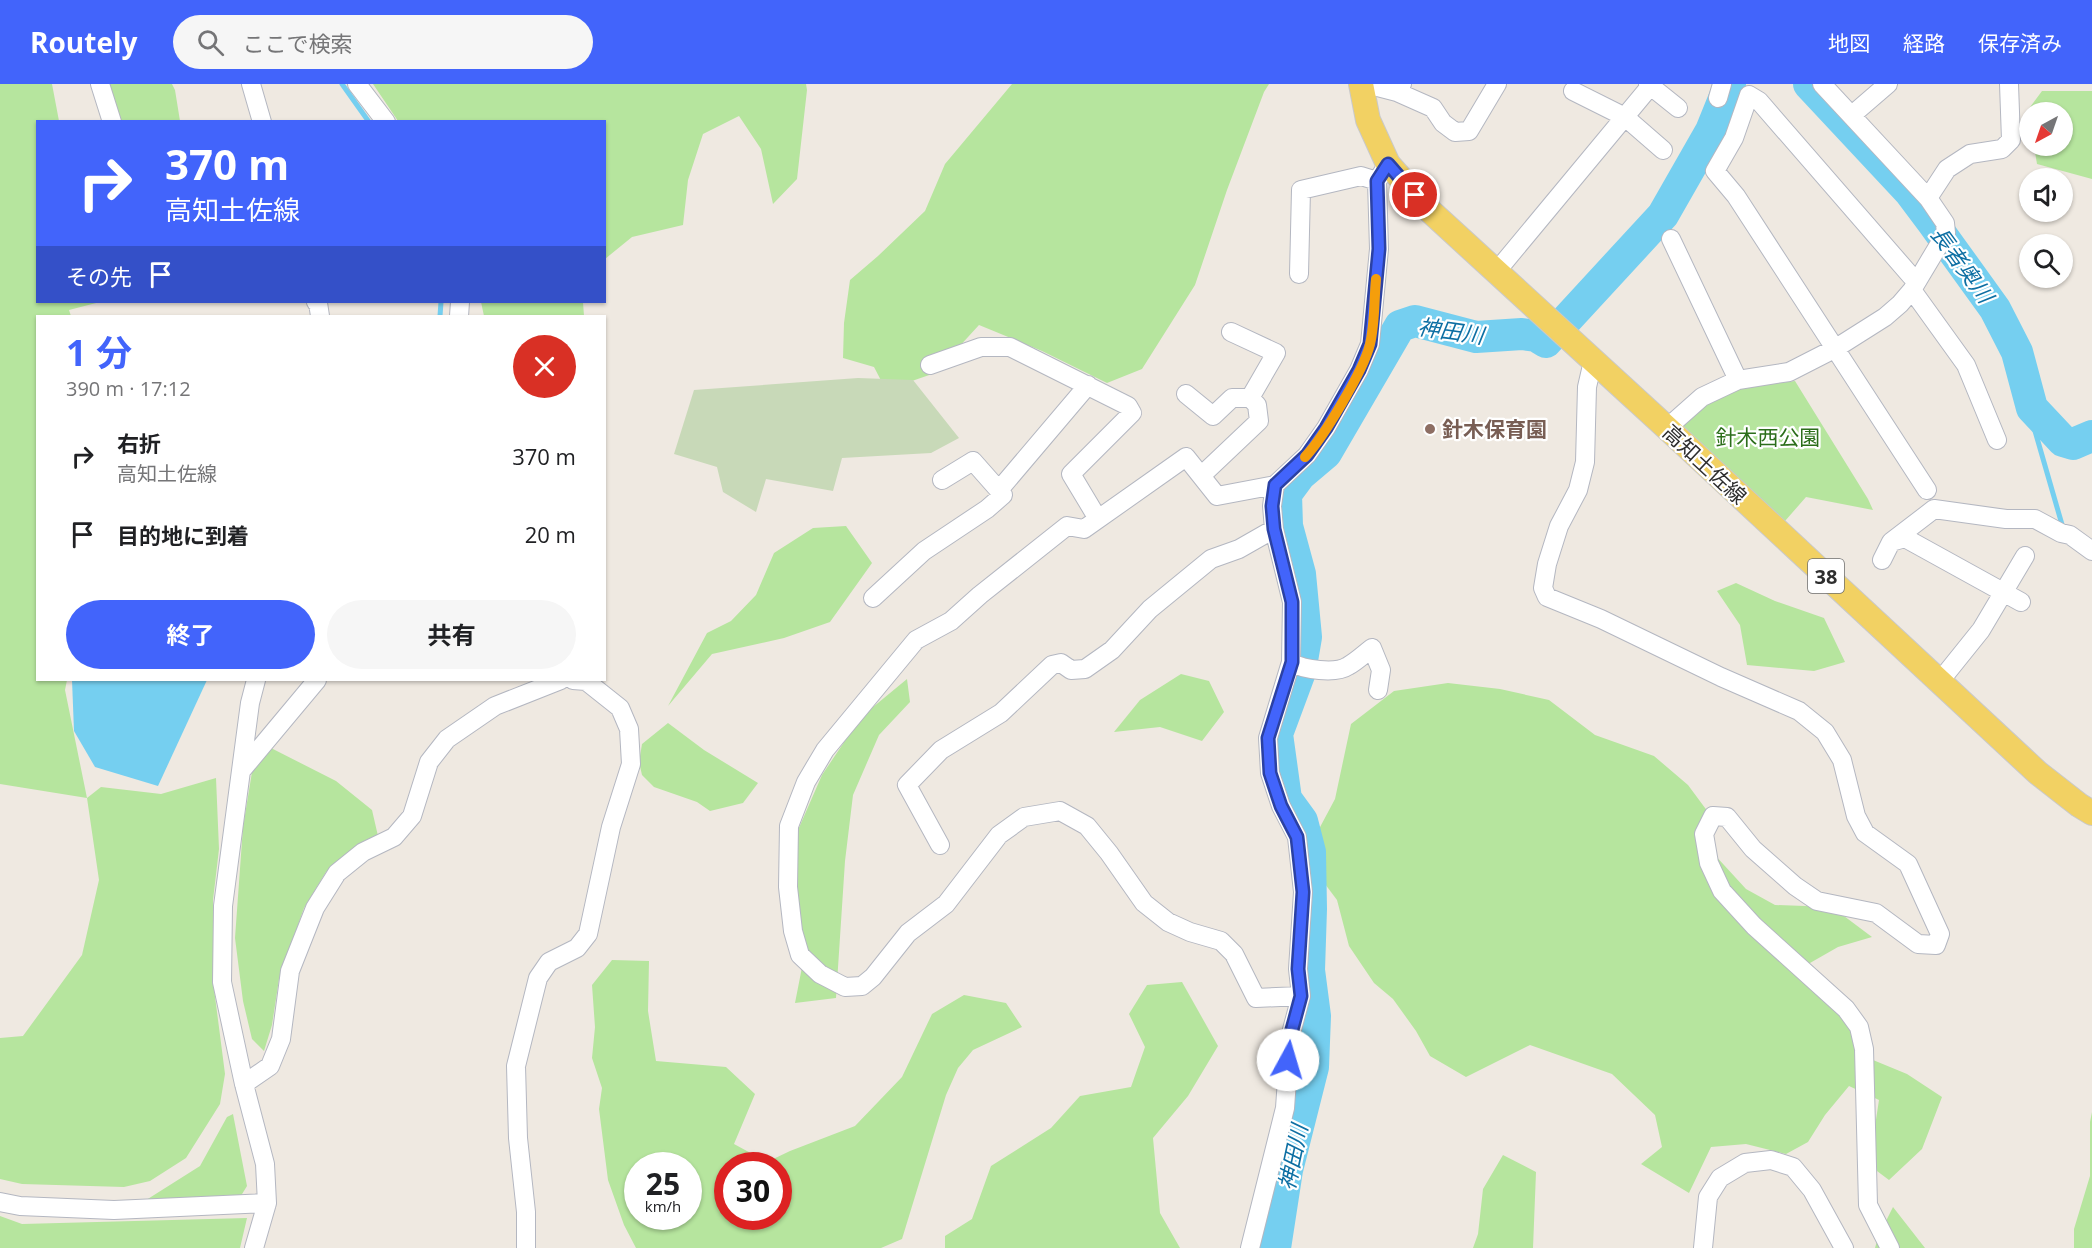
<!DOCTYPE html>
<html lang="ja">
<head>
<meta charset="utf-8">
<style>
  body { margin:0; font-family:"Open Sans","Noto Sans JP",sans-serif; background:#f6f6f6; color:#202124; height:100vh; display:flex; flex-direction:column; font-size:22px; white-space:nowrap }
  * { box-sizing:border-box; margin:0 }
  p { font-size:20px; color:#757577 }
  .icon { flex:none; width:33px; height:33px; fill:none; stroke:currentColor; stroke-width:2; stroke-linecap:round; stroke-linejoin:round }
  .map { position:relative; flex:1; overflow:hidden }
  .drawer { position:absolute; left:36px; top:231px; width:570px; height:366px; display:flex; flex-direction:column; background:#fff; border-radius:0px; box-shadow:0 2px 4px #0004 }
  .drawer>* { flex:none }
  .guide { position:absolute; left:36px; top:36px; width:570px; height:183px; border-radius:0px; box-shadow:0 2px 4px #0004; background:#4264fb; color:#fff; overflow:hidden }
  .needle { width:39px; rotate:220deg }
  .buttons { position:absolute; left:2019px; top:18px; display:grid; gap:12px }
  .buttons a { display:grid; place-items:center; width:54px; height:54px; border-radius:50%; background:#fff; box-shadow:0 2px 4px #0004; font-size:30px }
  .speed { position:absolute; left:624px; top:1068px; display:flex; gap:12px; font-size:30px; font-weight:700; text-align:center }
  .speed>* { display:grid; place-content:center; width:78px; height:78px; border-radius:50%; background:#fff; box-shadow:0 2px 4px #0004; line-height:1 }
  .speed small { font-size:15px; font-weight:400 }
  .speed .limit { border:9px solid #d22; background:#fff; color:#111 }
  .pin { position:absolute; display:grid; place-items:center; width:51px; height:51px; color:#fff; margin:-26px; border:3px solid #fff; border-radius:50%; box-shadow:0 2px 6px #0007 }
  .me { position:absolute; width:66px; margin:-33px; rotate:6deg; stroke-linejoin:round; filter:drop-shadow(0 0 4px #0008) }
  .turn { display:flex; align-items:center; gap:21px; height:126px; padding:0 30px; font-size:27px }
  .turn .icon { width:78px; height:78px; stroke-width:2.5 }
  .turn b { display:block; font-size:42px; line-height:51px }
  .then { display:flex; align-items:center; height:57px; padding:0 30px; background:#0003; gap:12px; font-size:22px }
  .round { display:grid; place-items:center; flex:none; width:63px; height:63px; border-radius:32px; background:#f6f6f6 }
  .head { display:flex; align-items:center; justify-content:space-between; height:102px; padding:0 30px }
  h1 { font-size:36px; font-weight:700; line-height:45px; color:#4264fb }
  .button { display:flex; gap:12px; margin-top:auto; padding:12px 30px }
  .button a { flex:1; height:69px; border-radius:36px; background:#4264fb; color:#fff; font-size:24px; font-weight:700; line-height:69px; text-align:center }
  .button a+a { background:#f6f6f6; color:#202124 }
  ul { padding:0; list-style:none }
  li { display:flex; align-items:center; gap:18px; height:78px; padding:0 30px }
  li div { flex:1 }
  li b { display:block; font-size:22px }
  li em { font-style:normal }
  header { display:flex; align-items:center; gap:36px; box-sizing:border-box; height:84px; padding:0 30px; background:#4264fb; color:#fff }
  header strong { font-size:28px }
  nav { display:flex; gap:33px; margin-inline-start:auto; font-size:21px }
  .search { width:420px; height:54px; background:#f6f6f6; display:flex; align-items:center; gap:15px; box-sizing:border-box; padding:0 21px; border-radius:33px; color:#757577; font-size:22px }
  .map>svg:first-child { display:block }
  .green { fill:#b6e59e; fill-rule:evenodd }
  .cemetery { fill:#c8d9b8 }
  .water { fill:#75cff0 }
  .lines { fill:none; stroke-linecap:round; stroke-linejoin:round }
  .stream { stroke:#75cff0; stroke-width:5 }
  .river { stroke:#75cff0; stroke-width:32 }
  .minor-casing { stroke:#b4b7c1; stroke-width:20 }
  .major-casing { stroke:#c9c9c9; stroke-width:26 }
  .minor { stroke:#fff; stroke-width:18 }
  .major { stroke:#f2d163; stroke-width:24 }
  .route-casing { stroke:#2b41a3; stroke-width:15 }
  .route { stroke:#4264fb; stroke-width:10 }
  .slow { stroke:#f59e0b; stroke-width:10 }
  .education-dot { fill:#8d6e63; stroke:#fff; stroke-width:2 }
  .labels { text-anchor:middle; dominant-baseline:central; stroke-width:4.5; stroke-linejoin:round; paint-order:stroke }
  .shield { fill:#fff; stroke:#6d6d6d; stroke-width:1.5 }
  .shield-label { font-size:20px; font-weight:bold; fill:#2e2e2e }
  .education-label { font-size:21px; font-weight:bold; fill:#785e54; stroke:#fff; text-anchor:start }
  .park-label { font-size:21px; fill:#2c6e1b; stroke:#fff }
  .street-label { font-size:21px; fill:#2e2e2e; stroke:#fff }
  .water-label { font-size:22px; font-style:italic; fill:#0d6fa3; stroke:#fff }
</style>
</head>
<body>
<header>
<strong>Routely</strong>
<div class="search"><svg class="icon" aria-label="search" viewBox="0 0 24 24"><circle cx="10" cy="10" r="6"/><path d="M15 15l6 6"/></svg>ここで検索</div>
<nav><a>地図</a><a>経路</a><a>保存済み</a></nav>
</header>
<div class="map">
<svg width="2092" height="1164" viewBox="0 0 2092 1164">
  <rect width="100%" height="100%" fill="#efe9e1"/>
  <path class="green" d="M0 0H52L59 37 38 38V218H100L69 226 71 232H38V596H67L65 606 87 714 101 703 161 710 216 694 219 765 213 816V897L225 990 220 1020 186 1074 150 1097 124 1103 22 1100 0 1095V954L23 952 82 871 99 796 87 714 0 700Z
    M103 0H172L175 6 180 37H114Z
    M373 0H806L807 6 797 95 773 120 761 65 739 32 703 50 688 96 683 141 632 153 605 175 604 38 398 37Z
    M1012 0H1269L1264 8 1227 106 1195 201 1142 285 1107 299 1042 267 979 241 935 289 886 306 874 283 843 274 844 239 850 196 878 172 925 127 945 80Z
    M2042 7H2092V95L2037 80 2034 62H2062V28H2030L2029 35 2028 26Z
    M481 218H583L584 232H484Z
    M1795 297 1868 415 1873 426 1806 413 1785 437 1678 344 1705 317 1745 303Z
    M846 442 872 479 830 538 784 554 712 570 668 622 707 549 731 537 756 511 774 469 813 444Z
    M1736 499 1775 517 1824 534 1845 578 1814 587 1747 581 1740 541 1717 507Z
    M1181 590 1209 597 1224 628 1202 657 1160 643 1114 648 1140 616Z
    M907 595 910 618 879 651 853 711 845 777 836 914 795 919 804 873 794 804 798 746 822 691 861 633Z
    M1448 599 1500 605 1549 616 1595 651 1654 672 1688 701 1708 728 1713 769 1746 805 1775 821 1832 823 1872 853 1838 863 1796 887 1839 911 1873 976 1907 990 1942 1013 1922 1065 1889 1096 1869 1081 1879 1016 1849 1002 1825 1031 1808 1058 1786 1070 1746 1060 1711 1063 1689 1109 1641 1080 1662 1063 1655 1031 1612 990 1530 961 1466 993 1430 972 1416 947 1393 915 1374 899 1349 862 1337 816 1325 800 1311 760 1335 715 1351 640 1394 607Z
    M668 639 704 666 758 699 743 719 710 727 697 718 654 703 642 691 639 678 642 660Z
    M269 663 336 697 372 726 378 752 353 766 326 788 304 824 279 895 272 941 264 967 252 955 243 917 235 854 243 743 252 688Z
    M612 876 649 877 648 927 656 977 726 983 755 1010 734 1060 767 1078 790 1067 855 1042 902 993 932 930 964 911 1006 919 1022 943 973 966 958 984 946 1011 902 1155 881 1164H636L624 1141 608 1096 599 1025 602 1004 592 974 595 943 592 901ZM638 1082H688V1132H638ZM728 1082H778V1132H728Z
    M1182 898 1218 962 1188 1012 1153 1054 1160 1129 1180 1164H945V1152L972 1135 991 1082 1051 1044 1080 1012 1131 1003 1145 963 1129 930 1147 901Z
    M2092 1028V1164H2074V1145L2090 1092V1038Z
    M233 1030 247 1102 239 1115 143 1118 200 1082 227 1033Z
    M1503 1071 1536 1088 1533 1164H1473L1478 1150 1483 1105Z
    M1893 1123 1925 1164H1875L1878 1153Z
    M0 1132 22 1140 247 1134 240 1164H0Z"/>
  <path class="cemetery" d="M858 294 913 296 959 354 931 369 842 374 833 407 766 395 756 428 723 408 717 383 674 370 694 306Z"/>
  <path class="water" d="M72 596H207L158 702 95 683 74 647Z"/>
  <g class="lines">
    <path class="stream" d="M342 0 369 38
      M440 232 441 218
      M2032 324 2035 347 2063 444"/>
    <path class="river" d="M1809 0 1909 107 1933 139 1995 225 2017 268 2032 324 2063 357 2073 360 2092 352
      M1275 1164 1287 1086 1313 983 1315 932 1309 886 1311 825 1310 768 1302 737 1286 715 1277 650 1300 588 1306 553 1300 490 1287 442 1286 410 1300 391 1326 369 1400 242 1415 237 1476 253 1522 250 1536 252 1546 258 1663 131 1711 47 1730 0"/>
    <g class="minor-casing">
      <path id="minor" d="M100 0 112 38
        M251 0 262 38
        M357 0 386 38
        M1366 0 1397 8 1402 0
        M1648 0 1678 24
        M1573 7 1625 33 1663 66
        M1397 8 1433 24 1443 39 1455 48 1469 47 1497 0
        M1718 14 1722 0
        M1852 31 1888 0
        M1928 114 1947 85 1970 70 2002 65 2011 56 2009 0
        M1671 155 1738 296
        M1496 188 1652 0
        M1299 190 1301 106 1361 92 1377 97
        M1918 196 1911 192 1759 17 1749 11 1734 54 1715 87 1736 112 1927 406
        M1912 206 1966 281 1997 356
        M316 218 318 219 320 232
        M459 232 460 218
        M1593 277 1587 303 1585 378 1578 406 1559 442 1547 480 1543 504 1547 513 1601 535 1721 593 1799 627 1825 648 1842 676 1856 732 1865 749 1908 780 1940 850 1936 861 1918 860 1876 829 1817 817 1795 802 1753 765 1727 733 1713 732 1704 750 1709 779 1722 807 1754 842 1846 925 1859 943 1864 965 1868 1121 1890 1164
        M930 281 981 263H1010L1128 322 1132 329 1071 390 1098 435
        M1186 310 1213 332 1232 314H1250L1276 269 1231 248
        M1667 344 1702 313 1738 296 1789 288 1836 264 1885 233 1900 220 1912 206 1946 149 1945 139 1928 114 1822 0
        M1202 391 1259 337 1257 321 1250 314
        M999 406 1088 301
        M1891 458 1934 425 2006 435H2035L2061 449 2070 451 2092 467
        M1882 476 1891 458 1905 454 2021 518
        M873 514 924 467 987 425 1003 411 973 377 942 396
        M1291 578C1303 586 1336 590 1348 582 1357 577 1364 570 1372 564L1381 586 1378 606
        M1940 597 1981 546 2025 472
        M241 687 317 596
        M940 761 907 701 941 666 1001 629 1052 581 1061 579 1071 586 1085 585 1112 566 1150 525 1211 475 1239 465 1274 445
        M1301 912 1256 914 1234 870 1221 857 1190 848 1168 838 1144 819 1109 769 1087 742 1060 727 1024 733 999 751 946 820 908 849 873 893 862 902 845 903 820 890 800 871 793 847 788 803 789 742 806 698 825 666 916 556 951 537 980 511 1067 442 1084 445 1186 373 1217 412 1275 401 1307 371 1326 344 1359 286 1370 260 1379 165 1377 97 1388 80
        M244 1000 270 982 281 955 290 887 315 824 337 789 363 768 394 753 412 732 429 678 447 655 495 622 561 596
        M0 1118 20 1122 114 1126 267 1119 265 1080 244 1000 222 898 223 822 250 619 256 596
        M254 1164 267 1119
        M526 1164V1128L518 1054 516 982 538 894 549 878 577 864 588 850 611 743 631 680 629 645 620 624 586 597 573 596
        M1250 1164 1285 1024 1290 953 1301 912 1298 885 1303 808 1297 753 1281 722 1270 689 1268 654 1291 578 1292 518 1274 445 1272 422 1275 401
        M1703 1164 1708 1113 1720 1094 1745 1079 1771 1076 1793 1083 1812 1106 1844 1164"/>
    </g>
    <g class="major-casing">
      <path id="major" d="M1361 0 1368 36 1388 80 1429 126 1667 344 2038 689 2079 721 2092 729"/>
    </g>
    <use href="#minor" class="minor"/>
    <use href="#major" class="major"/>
  </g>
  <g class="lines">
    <g class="route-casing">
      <path id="route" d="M1288 976 1290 953 1301 912 1298 885 1303 808 1297 753 1281 722 1270 689 1268 654 1292 578V518L1274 445 1272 422 1275 401 1307 371 1326 344 1359 286 1370 260 1379 165 1377 97 1388 80 1415 111"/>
    </g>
    <use href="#route" class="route"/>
    <path class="slow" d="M1305 373C1323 354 1364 286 1370 260 1375 239 1374 216 1376 195"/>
  </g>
  <circle class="education-dot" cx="1430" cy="345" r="6"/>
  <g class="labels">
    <rect class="shield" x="1808" y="475" width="36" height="34" rx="4.5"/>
    <g class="shield-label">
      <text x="1826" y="492">38</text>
    </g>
    <g class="education-label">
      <text x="1442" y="345">針木保育園</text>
    </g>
    <g class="park-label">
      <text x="1768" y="353">針木西公園</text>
    </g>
    <g class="street-label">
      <text transform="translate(1705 380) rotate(43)">高知土佐線</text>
    </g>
    <g class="water-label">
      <text transform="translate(1963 180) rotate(54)">長者奥川</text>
      <text transform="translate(1451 246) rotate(8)">神田川</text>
      <text transform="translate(1292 1073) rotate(-78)">神田川</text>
    </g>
  </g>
</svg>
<div class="buttons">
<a><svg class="needle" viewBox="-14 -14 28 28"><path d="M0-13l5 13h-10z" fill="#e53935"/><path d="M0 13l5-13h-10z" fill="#757577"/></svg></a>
<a><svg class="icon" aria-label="sound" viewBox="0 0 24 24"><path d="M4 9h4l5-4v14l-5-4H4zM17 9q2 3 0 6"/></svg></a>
<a><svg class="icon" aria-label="search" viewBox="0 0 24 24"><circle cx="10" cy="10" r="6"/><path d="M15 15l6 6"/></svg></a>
</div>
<div class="speed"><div>25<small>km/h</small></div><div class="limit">30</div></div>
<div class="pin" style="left:1415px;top:111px;background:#d93025"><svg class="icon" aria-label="arrive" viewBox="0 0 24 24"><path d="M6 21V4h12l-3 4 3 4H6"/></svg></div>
<svg class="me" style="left:1288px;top:976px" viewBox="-20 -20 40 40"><circle r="19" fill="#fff"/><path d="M0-13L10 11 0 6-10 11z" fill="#4264fb"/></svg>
<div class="guide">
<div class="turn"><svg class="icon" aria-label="right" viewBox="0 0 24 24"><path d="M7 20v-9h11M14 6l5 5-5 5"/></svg><div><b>370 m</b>高知土佐線</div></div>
<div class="then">その先<svg class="icon" aria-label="arrive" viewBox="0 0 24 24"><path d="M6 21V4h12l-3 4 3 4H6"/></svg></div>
</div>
<section class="drawer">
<div class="head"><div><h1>1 分</h1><p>390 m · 17:12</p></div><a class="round" style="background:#d93025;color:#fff"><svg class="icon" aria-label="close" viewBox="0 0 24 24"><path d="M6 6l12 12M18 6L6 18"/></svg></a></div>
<ul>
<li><svg class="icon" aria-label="right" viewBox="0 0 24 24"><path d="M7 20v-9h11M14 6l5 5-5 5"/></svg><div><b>右折</b><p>高知土佐線</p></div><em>370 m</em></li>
<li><svg class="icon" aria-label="arrive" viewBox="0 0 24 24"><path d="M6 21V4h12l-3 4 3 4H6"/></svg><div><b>目的地に到着</b></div><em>20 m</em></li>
</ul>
<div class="button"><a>終了</a><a>共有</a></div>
</section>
</div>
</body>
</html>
